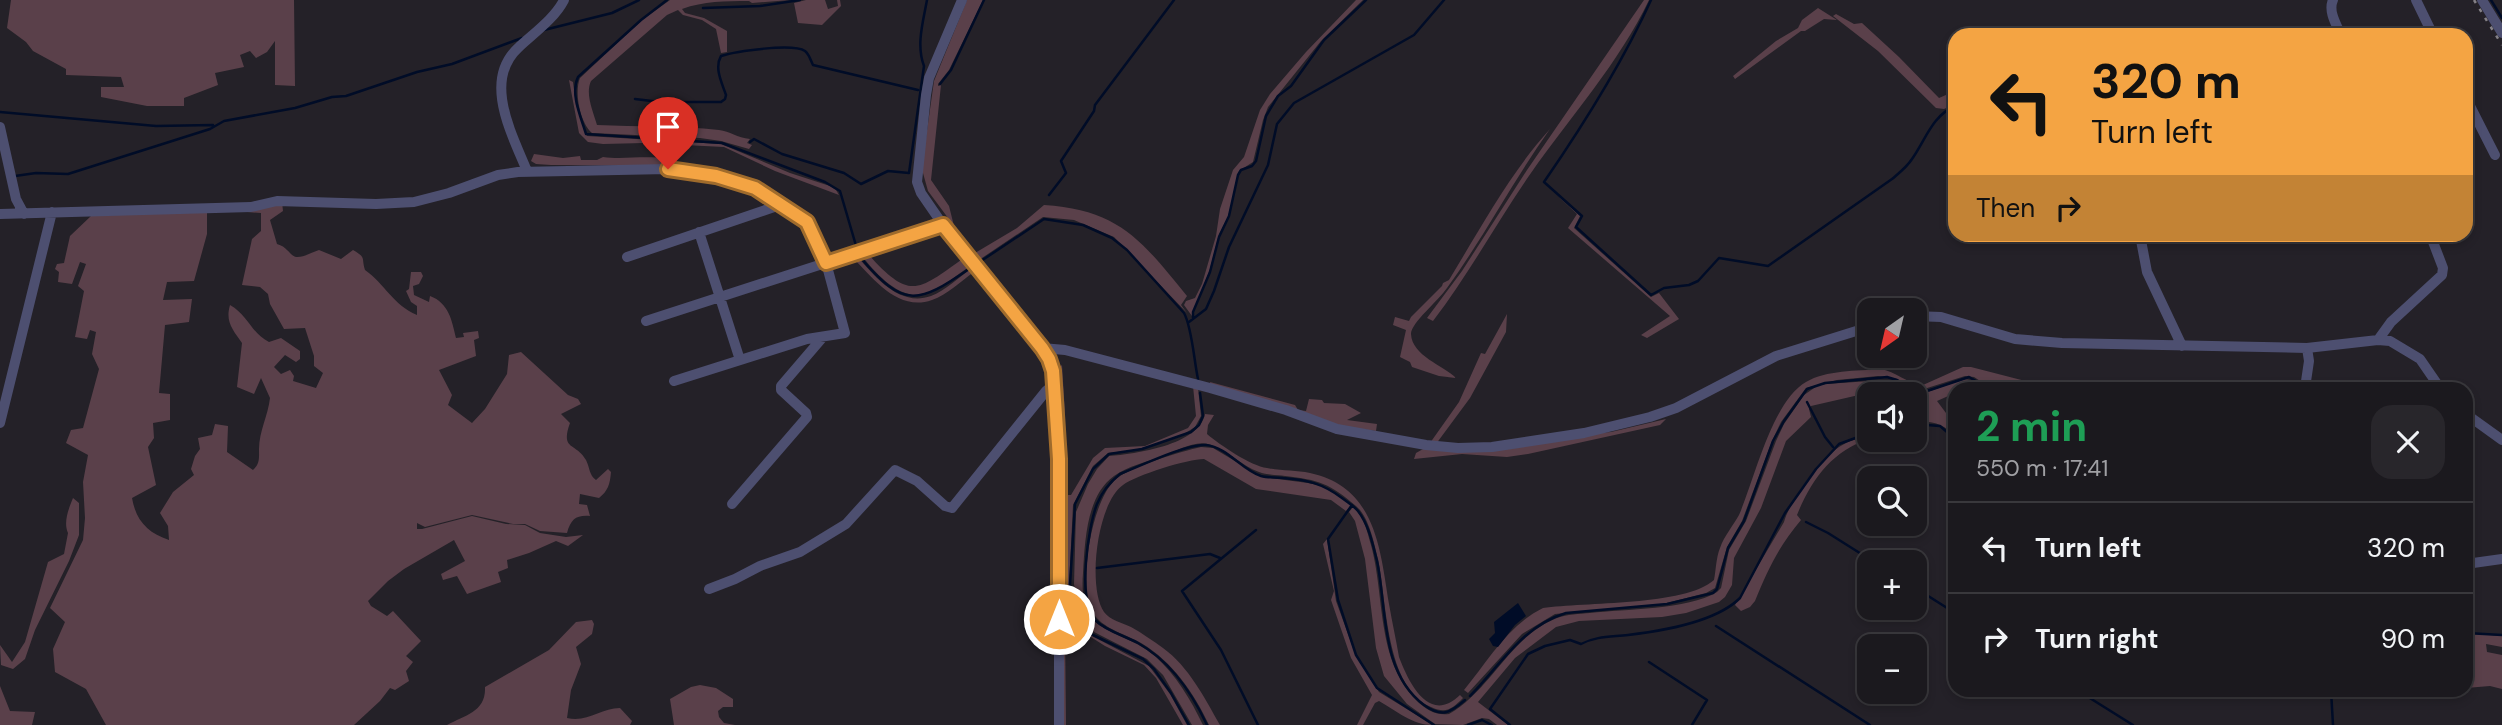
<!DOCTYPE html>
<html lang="en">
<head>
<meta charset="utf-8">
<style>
  body { margin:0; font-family:"DM Sans",sans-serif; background:#28262b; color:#f1f3f6; height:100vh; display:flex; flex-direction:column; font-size:26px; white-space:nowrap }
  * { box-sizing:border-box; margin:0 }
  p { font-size:23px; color:#a0a0a4 }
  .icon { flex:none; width:38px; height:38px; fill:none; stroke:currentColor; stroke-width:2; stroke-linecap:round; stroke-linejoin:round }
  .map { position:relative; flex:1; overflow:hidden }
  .drawer { position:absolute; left:1948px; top:382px; width:525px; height:315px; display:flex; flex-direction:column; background:#1b191e; border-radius:21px; box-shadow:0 4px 10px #0003,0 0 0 2px #39383c }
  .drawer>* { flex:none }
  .banner { position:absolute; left:1948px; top:28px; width:525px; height:214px; border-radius:21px; box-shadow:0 4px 10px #0003,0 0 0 2px #39383c; background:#f4a443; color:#111; overflow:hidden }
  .needle { width:46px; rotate:214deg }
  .buttons { position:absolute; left:1857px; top:298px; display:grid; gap:14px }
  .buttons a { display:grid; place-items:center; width:70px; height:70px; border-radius:14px; background:#1b191e; box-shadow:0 4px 10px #0003,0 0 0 2px #39383c; font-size:35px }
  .pin { position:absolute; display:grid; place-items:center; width:60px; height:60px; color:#fff; margin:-72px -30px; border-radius:50% 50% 50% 0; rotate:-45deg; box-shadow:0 0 7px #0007 }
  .pin .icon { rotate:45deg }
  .me { position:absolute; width:77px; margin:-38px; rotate:0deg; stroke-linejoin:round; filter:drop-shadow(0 0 5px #0008) }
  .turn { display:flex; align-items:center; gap:24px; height:147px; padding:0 28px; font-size:32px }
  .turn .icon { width:91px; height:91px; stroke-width:2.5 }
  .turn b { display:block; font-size:49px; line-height:60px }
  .then { display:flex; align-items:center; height:66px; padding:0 28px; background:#0003; gap:14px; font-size:26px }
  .round { display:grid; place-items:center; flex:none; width:74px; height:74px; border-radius:21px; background:#28262b }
  .summary { display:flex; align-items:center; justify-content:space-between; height:119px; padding:0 28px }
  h1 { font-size:42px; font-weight:700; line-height:52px; color:#1e9e55 }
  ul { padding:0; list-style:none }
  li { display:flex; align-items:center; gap:21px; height:91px; padding:0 28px; border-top:2px solid #39383c }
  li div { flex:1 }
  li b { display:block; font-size:26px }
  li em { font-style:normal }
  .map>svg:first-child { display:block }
  .green { fill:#5a404a }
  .water { fill:#000c27 }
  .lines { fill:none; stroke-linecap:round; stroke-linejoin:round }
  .stream { stroke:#000c27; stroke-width:2.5 }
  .minor { stroke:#4d4f70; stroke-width:10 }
  .rail { stroke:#848187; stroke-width:2.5; stroke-dasharray:3.5 7; stroke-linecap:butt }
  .route-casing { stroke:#9f6b2c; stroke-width:18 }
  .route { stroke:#f4a443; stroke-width:12 }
</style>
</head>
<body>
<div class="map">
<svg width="2502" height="725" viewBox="0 0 2502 725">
  <rect width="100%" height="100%" fill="#242128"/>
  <path class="green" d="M11 0H294L295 86 275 85V41L267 52 256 58 250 51 240 55 244 67 215 73 218 85 184 98V106H147L101 97V87H124L121 77 66 75V69L33 51 26 42 7 28Z
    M670 0H790L752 3 749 1C725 1 704 1 682 9L685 13 704 18 727 31V52L721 53 716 29 702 20 683 15 678 10 667 15 591 81C585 94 593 111 597 125 637 127 678 125 719 130 730 131 737 138 750 139L747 143 752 145 749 149 721 141 700 138 592 133C580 123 574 92 580 78L642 20Z
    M806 0H825L828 9 838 6 837 0H840L841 6 822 25 798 23 794 3Z
    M967 0H983L949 70 938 84V86L941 85 931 180 949 206 954 226 928 191 923 173V159L934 81Z
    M1356 0H1363L1321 41 1268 107 1263 120 1253 162 1239 171 1228 217 1219 234 1210 269 1192 316 1184 305 1186 301 1195 298 1202 284 1216 236 1220 209 1233 170 1244 157 1260 110 1270 94 1306 52Z
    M1644 0H1649C1619 63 1571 116 1531 173 1497 222 1469 274 1433 321L1427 318 1462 271 1527 170Z
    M1818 8 1837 20 1824 19 1805 31H1801L1735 79 1733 76 1776 41 1798 28 1802 20Z
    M1836 14 1854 24 1862 23 1899 57 1939 98 1955 91V104L1944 109 1936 108 1878 51 1833 16Z
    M569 80 573 82 576 105 587 136 721 144 790 173 830 186 836 190 839 195 775 171 724 147 644 143 603 144 588 142 579 133Z
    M1550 129C1513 181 1484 237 1447 288 1439 300 1411 323 1411 334 1412 356 1443 365 1456 378L1439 376 1412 367 1410 362 1400 357 1406 330 1393 325 1395 317 1409 321 1411 317 1442 286 1443 283 1449 280C1480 229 1510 173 1550 129Z
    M534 154 563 158 580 156 581 160H597L603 157C629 161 661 151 685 166L551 165 536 164 531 161Z
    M1543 182 1580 216 1574 228 1651 297 1659 293 1679 319 1647 338 1641 335 1670 316 1568 228 1577 214Z
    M282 202 283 211 270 220 277 244C288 247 289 255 296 257 302 258 313 252 319 250L341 259 353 250C367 258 361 258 365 270 385 284 393 305 417 315V306L411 302 406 291 409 289 411 272H421L423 276 419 284 413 286 414 295 429 302 430 296C449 303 452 321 456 338L464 337 463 333 478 331 479 338 474 340 476 356 439 370 452 395 448 405 472 423 485 409 507 374 509 355 521 352 568 395 578 399 581 404 561 414 570 423C560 451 576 442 586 460 590 468 589 475 596 480L608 469 611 472C610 484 608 491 599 498L580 494 579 504 587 505 590 516C576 515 571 519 567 533L540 531 525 524H513L472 515 425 527 417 523V529H422L472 516 506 524 525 525 540 533 566 537 583 535 568 546 556 541 529 553 507 560 508 568 498 572 501 582 467 594 457 576 443 580 441 574 465 561 454 540 404 569 388 581 368 601 371 606 387 616 393 611 421 641 406 656 413 662 406 671 409 681 395 690 390 688 380 701 354 725H106L86 689 55 672 53 649 65 622 50 608 83 540 85 518 83 482 88 455 66 443 71 430 83 428 99 369 92 354 96 332 90 330 87 339 75 337 84 291 78 286 86 264 80 262 72 284 58 282 59 272 55 269 57 264 64 263 70 236 91 216 207 210V234L194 281 167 282 163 300 192 299 189 322 165 325 159 393 170 394V420L153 423 154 438 148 447 156 485 132 498C136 521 148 533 169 540L168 526 160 513 173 492 194 475 191 469 195 456 200 449 198 438 212 435 215 424 228 426 227 452 253 470C260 464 259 458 259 449 259 431 268 416 270 398L261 378 254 394 237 387 242 343C233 330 225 322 230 305 248 315 251 333 269 342L281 338 300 351V359L296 362 285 355 274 367 281 374 290 370 294 376 293 381 316 388 323 373 314 366V356L305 328 284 329 270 304 268 294 260 287 242 285 252 239 261 231V213L247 212Z
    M1044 205C1120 210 1142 241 1187 296L1181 305 1187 313 1114 237 1074 220 1043 217 979 260 975 253 1017 228Z
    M868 254C911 302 918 290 964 258L970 266C958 274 946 285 933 291 904 306 878 276 861 255Z
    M858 257C876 278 900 307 931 296 945 291 959 277 972 268L974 272C961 281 947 295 932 300 898 312 874 279 853 258Z
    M1507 314 1506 332 1470 398 1436 444 1430 443 1459 402 1481 353 1485 354Z
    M1062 365 1065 414 1066 495H1071L1093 458 1105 448 1145 446 1188 428 1196 416 1193 386 1198 388 1201 416 1195 427 1179 437 1154 445 1134 450 1108 453 1093 466 1073 505 1069 586 1073 614 1080 627 1094 637 1149 666 1170 694 1187 725H1183L1156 678 1144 665 1105 646 1075 627 1065 629 1066 725H1064L1063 414 1057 370Z
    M1963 367H1971L2052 388H1991L1974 377 1965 376 1921 390 1897 379 1878 376 1837 380 1806 388 1781 422 1772 441 1742 521 1727 547 1715 588 1706 593 1663 604 1555 614 1522 634 1468 693 1464 690C1488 661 1508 625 1543 608 1584 602 1685 606 1714 580 1716 570 1716 558 1720 548 1724 536 1733 526 1739 515 1754 481 1772 401 1806 382 1826 370 1857 371 1880 369 1896 371 1907 384 1923 385Z
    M1964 379 1970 380 1983 388H1955V393L1937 401 1955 425V437C1945 424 1931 420 1915 422L1914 394H1897L1893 390 1885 389 1811 406 1809 409 1811 417 1786 441 1761 508 1734 558 1732 585 1725 597 1719 602 1686 613 1662 617 1579 621 1556 627 1515 658 1478 702 1508 725H1497L1489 719 1482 718 1463 725 1435 724 1407 704 1384 676 1376 648 1365 559 1355 521 1349 512 1353 507C1364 516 1367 531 1371 545 1385 596 1376 659 1416 700 1425 709 1436 716 1449 714 1492 689 1510 636 1557 618 1567 614 1579 614 1590 613 1625 609 1687 610 1717 592L1721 588 1729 550 1746 521 1776 441 1784 424 1804 395 1817 386 1826 384 1885 380C1898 382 1908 393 1922 394Z
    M1210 382 1295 405 1298 410 1306 411 1309 399 1322 400 1324 403 1345 404 1361 413 1347 420 1377 424 1376 431 1336 426 1211 387Z
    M1205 414 1214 415 1208 425 1207 434C1220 445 1251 466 1267 468 1281 471 1296 470 1310 473 1376 487 1380 549 1389 604 1392 622 1396 639 1399 657 1409 683 1429 725 1460 695L1463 698C1452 709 1446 714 1431 707 1385 688 1387 600 1378 559 1374 543 1369 517 1356 506 1329 483 1319 480 1285 476 1277 475 1266 475 1259 472 1241 466 1227 449 1208 444 1195 440 1176 451 1163 456 1147 462 1128 466 1114 476 1086 496 1085 542 1083 573 1078 638 1118 625 1155 656 1176 675 1191 700 1203 725H1192L1163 675 1147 659 1094 632 1087 626 1078 612 1074 584 1076 512 1088 484 1097 469 1109 456C1135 454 1199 445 1205 414Z
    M1666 419 1660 425 1528 454 1507 457 1462 454 1414 459 1416 453 1423 449 1611 432Z
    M1869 435V439C1833 450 1811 480 1797 515L1801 520C1779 546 1768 569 1755 601L1750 607 1741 611 1735 605 1784 522C1790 500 1820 460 1839 447 1848 441 1859 438 1869 435Z
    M1201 447 1213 448 1262 477 1308 483 1326 487 1351 505 1346 511 1331 500 1256 489 1204 459C1188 459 1136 475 1123 485 1097 503 1087 587 1104 612 1110 620 1122 623 1131 627 1142 633 1153 641 1163 648 1189 667 1204 697 1220 725H1209C1194 693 1172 661 1141 643 1127 635 1105 629 1095 616 1076 590 1091 500 1116 479 1130 467 1182 451 1201 447Z
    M73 498 79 503V535L69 561 35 630 25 659 13 669 1 665 0 645 12 662 25 642 48 562 64 554 68 533C63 522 69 508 73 498Z
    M1327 539 1336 601 1356 656 1379 692 1433 725C1412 725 1397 711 1379 701L1375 703 1363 725H1357L1372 695 1351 658 1331 600 1334 591 1323 544Z
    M592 620 594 624 592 634 576 647 581 664 571 690 567 718C587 723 601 708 620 708L632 721 630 725H447C465 715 486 712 485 687L549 650 576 622Z
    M2477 634 2502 636V647L2486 644 2487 652 2502 655V689L2490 686 2466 688V635Z
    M700 685 716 688 733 699V707H723L718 711 719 717 724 723 735 725H674L670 699 691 687Z
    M0 686 10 711 35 712 32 725H0Z"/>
  <path class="water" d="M1518 603 1526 616 1515 625 1498 647 1493 646 1489 639 1495 633 1494 622Z"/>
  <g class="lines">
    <path class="stream" d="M667 0 641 20 578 77C570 94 581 117 586 134L722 143 825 182 840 191 857 249
      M1651 0C1622 64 1584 124 1544 182L1582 216 1576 227 1651 295 1664 288 1689 285 1698 281 1719 258 1768 266 1892 179C1899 173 1907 167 1912 159 1926 139 1932 116 1955 106
      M2491 0 2502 18
      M703 8 760 6 800 0
      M544 30 612 13 639 0
      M940 84 951 70 984 0
      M635 99 660 102H721L725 99 726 95C722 83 714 68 721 56 736 51 793 43 805 51 809 54 811 61 813 65L918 90
      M0 112 156 126 213 125
      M750 142 754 139 782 154 844 173 861 184 888 171 909 173 924 66C916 45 923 22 927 0
      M15 176 36 173 68 174 210 129 224 121 295 108 332 97 346 96 417 72 452 64 522 38
      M1049 195 1066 173 1061 161 1094 111 1095 105 1174 0
      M860 257C904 309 918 304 969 269
      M981 261 1044 219 1083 225 1112 238 1127 250 1184 313C1192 327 1194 361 1198 379
      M1193 319V312L1210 272 1219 237 1229 216 1238 175 1241 170 1252 166 1256 161 1266 116 1278 96 1291 86 1324 40 1366 0
      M1189 322 1206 309 1214 291 1229 247 1268 165 1277 124 1294 103 1414 35 1444 0
      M1807 402 1825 437 1833 447
      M1914 424 1940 426 1954 438
      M1352 505 1328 539 1338 600 1356 655 1377 688 1434 725
      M1806 522 1828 533 1874 562
      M1256 530 1182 591 1221 650 1258 725
      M1097 568 1210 554 1220 558
      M1914 587 1955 613
      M1716 626 1870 725
      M2466 633 2502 635
      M1649 662 1707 700 1692 725
      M2077 690 2133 725
      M2331 690 2333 725
      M1470 696C1500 666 1522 626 1566 613L1667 604 1713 593 1717 589 1728 548 1744 521 1773 441 1784 421 1807 389 1825 383 1887 377 1897 380 1916 391 1924 392 1969 377 1988 388
      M1189 725 1171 693 1154 669 1143 659 1091 634 1081 626 1075 612 1070 585 1075 504 1093 469 1109 454 1142 449 1191 432 1199 425 1203 416 1200 393
      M1207 725C1192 693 1170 661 1138 643 1125 636 1106 631 1095 620 1077 601 1088 527 1097 504 1102 492 1110 482 1120 474 1138 467 1188 443 1206 445 1227 447 1242 470 1261 476 1268 478 1276 477 1283 478 1307 480 1322 483 1342 498 1347 502 1354 506 1358 511 1369 525 1373 545 1377 561 1387 608 1380 672 1424 705 1442 718 1450 713 1465 700
      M1468 725 1482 720 1492 725
      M1510 725 1490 709 1528 654 1545 646 1570 640 1581 644C1596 636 1611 637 1628 635 1662 631 1716 622 1740 598L1785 513 1816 469 1839 444 1869 433"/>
    <path class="minor" d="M962 0 929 78 926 95 917 182 921 193 943 225 1042 348 1050 359 1053 371 1059 459V725
      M2333 0C2328 11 2336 24 2341 35
      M2416 0 2433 35
      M2482 0 2502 33
      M2466 98 2495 155
      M0 127 16 199 24 214
      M527 171C512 134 482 80 519 47 534 33 555 18 564 0
      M0 214 251 207 277 201 376 204 414 202 449 193 498 175 518 172 668 169 716 176 755 188 807 222 828 270 845 333 807 339 674 381
      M699 232 740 360
      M2140 235 2147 272 2182 346
      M627 257 780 205
      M1914 316 1941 317 2015 339 2062 343 2307 348 2378 340 2390 341 2420 359 2440 388
      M646 321 943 225
      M2378 340 2391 322 2442 275 2443 268 2430 234
      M1042 348 1065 350 1210 388 1286 410 1337 429 1426 445 1458 448 1492 447 1584 433 1650 417 1676 408 1776 356 1869 327
      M2305 388 2309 361 2307 348
      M2466 414 2502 440
      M0 423 52 212
      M732 504 807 417 806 413 781 390V386L823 337
      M2466 564 2502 559
      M709 589 735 579 760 566 800 552 846 524 895 470 917 481 945 506 952 508 1046 391 1055 383"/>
    <path class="rail" d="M2474 0 2502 45"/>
  </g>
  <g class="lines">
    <g class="route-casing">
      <path id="route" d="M668 169 716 176 755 188 807 222 826 263 943 225 1042 348 1049 359 1053 371 1059 459V619"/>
    </g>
    <use href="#route" class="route"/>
  </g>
</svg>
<div class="buttons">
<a><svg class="needle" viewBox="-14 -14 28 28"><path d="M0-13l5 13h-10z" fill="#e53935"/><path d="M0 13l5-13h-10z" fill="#a0a0a4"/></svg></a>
<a><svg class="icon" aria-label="sound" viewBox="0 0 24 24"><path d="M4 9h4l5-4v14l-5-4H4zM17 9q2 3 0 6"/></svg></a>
<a><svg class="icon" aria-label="search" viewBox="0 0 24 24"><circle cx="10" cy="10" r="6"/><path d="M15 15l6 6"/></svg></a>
<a>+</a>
<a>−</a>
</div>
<div class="pin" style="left:668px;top:169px;background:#d93025"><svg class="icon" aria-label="arrive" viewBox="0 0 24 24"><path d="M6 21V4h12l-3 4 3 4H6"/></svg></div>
<svg class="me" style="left:1059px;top:619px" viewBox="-20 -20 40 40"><circle r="17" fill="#f4a443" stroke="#fff" stroke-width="3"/><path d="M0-11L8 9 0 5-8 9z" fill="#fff"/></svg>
<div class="banner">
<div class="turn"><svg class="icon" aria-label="left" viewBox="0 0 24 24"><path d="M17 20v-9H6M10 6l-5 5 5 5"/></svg><div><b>320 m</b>Turn left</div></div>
<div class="then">Then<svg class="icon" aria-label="right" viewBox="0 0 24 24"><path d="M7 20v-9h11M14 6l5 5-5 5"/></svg></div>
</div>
<section class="drawer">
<div class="summary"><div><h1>2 min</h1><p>550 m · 17:41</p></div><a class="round"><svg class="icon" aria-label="close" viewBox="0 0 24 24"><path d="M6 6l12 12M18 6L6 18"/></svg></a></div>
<ul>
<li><svg class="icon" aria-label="left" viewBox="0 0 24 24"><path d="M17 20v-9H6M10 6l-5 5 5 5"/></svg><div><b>Turn left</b></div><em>320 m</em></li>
<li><svg class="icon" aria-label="right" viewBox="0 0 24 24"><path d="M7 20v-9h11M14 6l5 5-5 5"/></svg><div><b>Turn right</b></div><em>90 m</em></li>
</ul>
</section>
</div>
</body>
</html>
